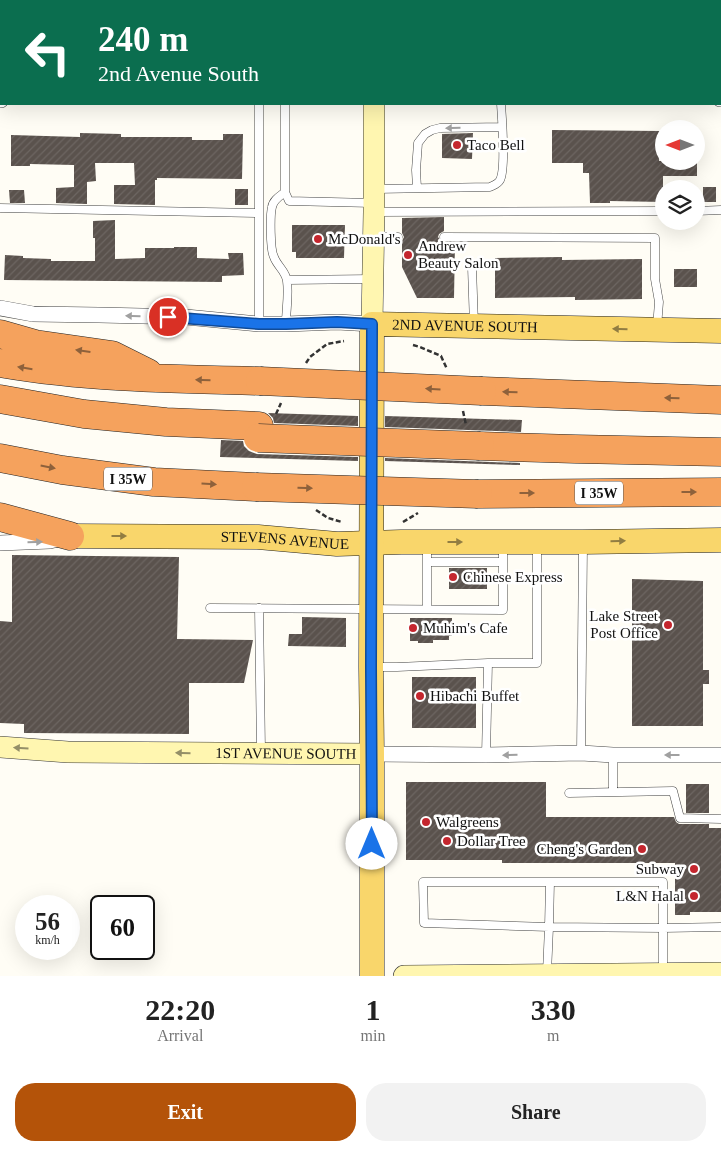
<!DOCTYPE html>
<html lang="en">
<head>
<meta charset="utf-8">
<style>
  body { margin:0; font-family:"Times New Roman",serif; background:#f2f2f2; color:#222; height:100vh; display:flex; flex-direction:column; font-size:19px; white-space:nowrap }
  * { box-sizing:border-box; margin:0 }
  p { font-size:16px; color:#767676 }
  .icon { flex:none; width:28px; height:28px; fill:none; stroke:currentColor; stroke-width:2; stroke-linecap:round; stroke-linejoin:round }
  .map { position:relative; height:976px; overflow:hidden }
  .panel { display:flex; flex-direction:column; background:#fff; flex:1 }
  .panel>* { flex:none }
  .hud { position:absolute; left:0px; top:0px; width:721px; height:105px; box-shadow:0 5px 20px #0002; background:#0b6e4f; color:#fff; overflow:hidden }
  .needle { width:32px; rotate:270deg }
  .controls { position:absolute; left:655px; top:120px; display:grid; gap:10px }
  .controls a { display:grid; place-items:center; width:50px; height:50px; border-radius:50%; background:#fff; box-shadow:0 5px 20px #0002; font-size:25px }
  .speed { position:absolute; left:15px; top:895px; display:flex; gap:10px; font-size:25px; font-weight:700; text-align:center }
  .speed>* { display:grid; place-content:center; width:65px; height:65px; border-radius:50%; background:#fff; box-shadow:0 5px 20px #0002; line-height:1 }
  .speed small { font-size:12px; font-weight:400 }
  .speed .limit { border:2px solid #111; border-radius:8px; background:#fff; color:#111 }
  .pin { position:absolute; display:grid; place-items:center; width:42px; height:42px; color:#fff; margin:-21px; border:2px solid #fff; border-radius:50%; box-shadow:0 1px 5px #0007 }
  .me { position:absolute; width:55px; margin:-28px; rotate:0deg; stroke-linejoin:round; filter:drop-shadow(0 0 4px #0008) }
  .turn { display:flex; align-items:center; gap:18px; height:105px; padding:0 15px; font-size:22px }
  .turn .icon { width:65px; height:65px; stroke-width:2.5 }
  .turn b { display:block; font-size:35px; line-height:42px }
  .eta { display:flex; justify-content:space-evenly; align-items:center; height:85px; text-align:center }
  .eta b { font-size:30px; font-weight:600; line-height:35px }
  .primary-button { display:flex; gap:10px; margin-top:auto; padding:10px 15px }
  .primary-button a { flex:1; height:58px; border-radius:20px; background:#b45309; color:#fff; font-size:20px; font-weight:600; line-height:58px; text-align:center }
  .primary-button a+a { background:#f2f2f2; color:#222 }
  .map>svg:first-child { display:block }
  .building { fill:url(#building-hatch) }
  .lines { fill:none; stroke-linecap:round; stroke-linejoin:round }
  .lane-casing { stroke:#444; stroke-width:9 }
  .street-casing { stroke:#444; stroke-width:16 }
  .secondary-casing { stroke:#333; stroke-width:22 }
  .primary-casing { stroke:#222; stroke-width:25 }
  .highway-casing { stroke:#222; stroke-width:29 }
  .path { stroke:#333; stroke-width:2.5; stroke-dasharray:5 2.5; stroke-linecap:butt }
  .lane { stroke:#fff; stroke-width:8 }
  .street { stroke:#fff; stroke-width:15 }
  .secondary { stroke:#fff6b0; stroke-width:21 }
  .primary { stroke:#f9d66b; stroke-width:24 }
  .highway { stroke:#f5a25d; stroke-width:28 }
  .highway-bridge-casing { stroke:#222; stroke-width:29; stroke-linecap:butt }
  .highway-bridge { stroke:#f5a25d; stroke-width:28 }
  .oneway { fill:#a0a0a0 }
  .oneway2 { fill:#917d42 }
  .oneway3 { fill:#8e613b }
  .oneway4 { fill:#948f68 }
  .route-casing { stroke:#114b97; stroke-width:12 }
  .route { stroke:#1a73e8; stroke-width:9 }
  .poi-dot { fill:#c4262e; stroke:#fff; stroke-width:2 }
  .labels { text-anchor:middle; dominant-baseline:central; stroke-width:5; stroke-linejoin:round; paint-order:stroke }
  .shield { fill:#fff; stroke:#585858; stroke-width:1 }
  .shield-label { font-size:14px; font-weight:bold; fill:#111 }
  .poi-label { font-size:15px; fill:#111; stroke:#fff; text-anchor:start }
  .street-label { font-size:15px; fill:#111; stroke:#fff }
</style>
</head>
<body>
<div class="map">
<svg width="721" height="976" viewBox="0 0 721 976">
  <defs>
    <pattern id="building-hatch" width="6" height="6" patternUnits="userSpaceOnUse" patternTransform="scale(1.25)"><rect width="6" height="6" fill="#5a524d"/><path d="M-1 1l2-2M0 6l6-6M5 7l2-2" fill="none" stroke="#6d6662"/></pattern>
  </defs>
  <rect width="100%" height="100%" fill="#fffdf5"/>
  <path class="building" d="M552 130 660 131 659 161H697V176H663V202L610 201V203H590L589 173H583V163H552Z
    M80 133 121 134V137H192V140H223V134H243L242 179 157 178V180H155V205L114 204V185H135L134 163H95L96 181 87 182V204L56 203V188L74 187V165L30 164V166H11V135L80 137Z
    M473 133 472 159 442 158V134Z
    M703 187H716V202H703Z
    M235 189H248V205H235Z
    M9 190H24L25 203H10Z
    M444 217V231L439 234 438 237 442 242 455 243 454 298H417L402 267V241L404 237 402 233V218Z
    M115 220V259L145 258V248H174V247H197V258L229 259 228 253H243L244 275 222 276V282L4 280 5 255 23 256V258L51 259V261H95V238H93V221Z
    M292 225H345L344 258H296V252H292Z
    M562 257V260L642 259V299L575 300V297L495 298V258Z
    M674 269H697V287H674Z
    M268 413 358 416V426L274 423 273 418Z
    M385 416 522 420 521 432 385 427Z
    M221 440 243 441 244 446 249 451 257 454 358 457V461L220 457Z
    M385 458 520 463V465L385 461Z
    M12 555 179 557 177 639 253 640 244 683H189V734L24 733V724L0 723V621L12 622Z
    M449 568H487V589H449Z
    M632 579 703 581V670H709V684H703V726H632Z
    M302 617 346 618V647L288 646 289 634H302Z
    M410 618H452V636H449V640H433V643H418V641H410Z
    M412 677H476V728H412Z
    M406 782H546V817H674L676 822 679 824H709V828H721V912H690V915H675V863H502V860H406Z
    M686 784H709V813H686Z"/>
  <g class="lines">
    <g class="lane-casing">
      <path id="lane" d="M457 0V1
        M285 104V192L289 201 372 203
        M417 188 416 170 418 143 425 134 432 130 440 128 502 127
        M376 189 490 187C494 185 498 184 500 180 506 169 502 118 501 104
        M285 192C280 196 273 200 272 207 270 215 270 250 274 257 277 266 286 271 287 281 289 295 286 310 286 324
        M0 208 258 213
        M696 211 721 210
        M376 212 664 211
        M375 237H398
        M444 237 655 238V279L659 302 657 327
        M472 267 474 325
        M287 280 372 279
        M259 324V104
        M427 562H503
        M210 608 503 610V544
        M259 608 261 751
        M427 609V544
        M373 667H397L488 663H537V546
        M581 753 583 545
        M486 755 488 663
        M613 755V792
        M569 793 673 791 680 818 721 819
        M550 882 549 927 424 923 423 882H663V972
        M547 973 549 927 663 928 721 927"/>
    </g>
    <g class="street-casing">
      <path id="street" d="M720 99H721
        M0 100H1
        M0 308 33 314 99 315 186 317 259 324H286L337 322 372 324
        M0 543 50 541 58 539
        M372 754 486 755 581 753 613 755H721"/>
    </g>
    <g class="secondary-casing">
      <g id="secondary">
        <path d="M374 0V1"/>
        <path d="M372 324 374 212V104"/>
        <path id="s1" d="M0 747 68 752 372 754"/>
        <path d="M404 976 721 973"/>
      </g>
    </g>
    <g class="primary-casing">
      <g id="primary">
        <path id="s2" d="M70 536 258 537 337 544 401 542H583L721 540"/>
        <path id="s3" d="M372 976V754L371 667 372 324 721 331"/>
      </g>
    </g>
    <g class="highway-casing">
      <path id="highway" d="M0 334 35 344 112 355 148 373
        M0 363C86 378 173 379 260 381
        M482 391 721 400
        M0 399 84 414 166 422 259 426
        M480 446 575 449 721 452
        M0 458 62 470 154 482 256 487
        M478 494 721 492
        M0 517 70 536"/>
    </g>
    <path class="path" d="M413 345 420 347 441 356 447 369
      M306 363 310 357 327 344 344 341
      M463 411 466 425
      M276 414 281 403
      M316 510 328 518 342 522
      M403 522 418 513"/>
    <use href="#lane" class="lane"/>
    <use href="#street" class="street"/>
    <use href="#secondary" class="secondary"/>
    <use href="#primary" class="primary"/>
    <use href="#highway" class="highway"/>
    <g class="highway-bridge-casing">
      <path id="highway-bridge" d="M260 381 482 391
        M258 438 480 446
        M256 487 478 494"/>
    </g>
    <use href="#highway-bridge" class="highway-bridge"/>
  </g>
  <defs><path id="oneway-solid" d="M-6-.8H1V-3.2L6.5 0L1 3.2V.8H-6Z" transform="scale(1.25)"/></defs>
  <g class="oneway">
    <use href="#oneway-solid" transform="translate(453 128) rotate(179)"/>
    <use href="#oneway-solid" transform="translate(133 316) rotate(-178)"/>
    <use href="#oneway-solid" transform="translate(35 542) rotate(-2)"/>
    <use href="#oneway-solid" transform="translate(510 755) rotate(179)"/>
    <use href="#oneway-solid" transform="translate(672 755) rotate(180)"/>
  </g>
  <g class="oneway2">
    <use href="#oneway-solid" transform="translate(620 329) rotate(-179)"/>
    <use href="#oneway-solid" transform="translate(119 536)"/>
    <use href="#oneway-solid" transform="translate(618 541) rotate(-1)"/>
    <use href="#oneway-solid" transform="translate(455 542)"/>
  </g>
  <g class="oneway3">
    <use href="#oneway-solid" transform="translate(83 351) rotate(-172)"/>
    <use href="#oneway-solid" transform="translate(25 368) rotate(-171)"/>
    <use href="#oneway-solid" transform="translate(203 380) rotate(-178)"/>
    <use href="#oneway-solid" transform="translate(433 389) rotate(-177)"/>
    <use href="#oneway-solid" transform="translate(510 392) rotate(-178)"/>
    <use href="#oneway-solid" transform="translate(672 398) rotate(-178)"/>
    <use href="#oneway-solid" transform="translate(48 467) rotate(11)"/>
    <use href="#oneway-solid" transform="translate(209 484) rotate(3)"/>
    <use href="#oneway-solid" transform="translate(305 488) rotate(2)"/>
    <use href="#oneway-solid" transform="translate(689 492)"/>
    <use href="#oneway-solid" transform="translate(527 493)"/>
  </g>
  <g class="oneway4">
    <use href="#oneway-solid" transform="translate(21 748) rotate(-177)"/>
    <use href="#oneway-solid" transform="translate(183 753) rotate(-179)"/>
  </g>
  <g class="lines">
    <g class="route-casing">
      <path id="route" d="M168 317 259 324H286L337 322 372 324 371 667 372 844"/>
    </g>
    <use href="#route" class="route"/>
  </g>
  <g class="poi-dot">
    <circle cx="457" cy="145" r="5"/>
    <circle cx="318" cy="239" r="5"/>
    <circle cx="408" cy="255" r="5"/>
    <circle cx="453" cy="577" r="5"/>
    <circle cx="668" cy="625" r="5"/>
    <circle cx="413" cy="628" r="5"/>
    <circle cx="420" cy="696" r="5"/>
    <circle cx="426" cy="822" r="5"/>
    <circle cx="447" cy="841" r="5"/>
    <circle cx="642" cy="849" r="5"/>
    <circle cx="694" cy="869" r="5"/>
    <circle cx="694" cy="896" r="5"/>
  </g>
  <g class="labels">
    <g class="shield">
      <rect x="104" y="467.5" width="48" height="23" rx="4"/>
      <rect x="575" y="481.5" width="48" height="23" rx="4"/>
    </g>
    <g class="shield-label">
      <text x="128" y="479">I 35W</text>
      <text x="599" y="493">I 35W</text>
    </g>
    <g class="poi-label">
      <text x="467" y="145">Taco Bell</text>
      <text x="328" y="239">McDonald's</text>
      <text x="418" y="246">Andrew<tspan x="418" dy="17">Beauty Salon</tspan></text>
      <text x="463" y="577">Chinese Express</text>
      <text x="658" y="616" text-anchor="end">Lake Street<tspan x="658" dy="17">Post Office</tspan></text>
      <text x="423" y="628">Muhim's Cafe</text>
      <text x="430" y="696">Hibachi Buffet</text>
      <text x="436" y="822">Walgreens</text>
      <text x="457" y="841">Dollar Tree</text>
      <text x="632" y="849" text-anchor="end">Cheng's Garden</text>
      <text x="684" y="869" text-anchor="end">Subway</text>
      <text x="684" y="896" text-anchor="end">L&amp;N Halal</text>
    </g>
    <g class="street-label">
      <text stroke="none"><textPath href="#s3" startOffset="745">2ND AVENUE SOUTH</textPath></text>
      <text stroke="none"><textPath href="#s2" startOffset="215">STEVENS AVENUE</textPath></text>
      <text stroke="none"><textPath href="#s1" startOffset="286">1ST AVENUE SOUTH</textPath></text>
    </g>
  </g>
</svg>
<div class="controls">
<a><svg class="needle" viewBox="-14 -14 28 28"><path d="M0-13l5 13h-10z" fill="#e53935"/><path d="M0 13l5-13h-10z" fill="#767676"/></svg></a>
<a><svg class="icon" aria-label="layers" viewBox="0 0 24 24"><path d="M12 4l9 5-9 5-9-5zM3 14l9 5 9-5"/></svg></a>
</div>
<div class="speed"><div>56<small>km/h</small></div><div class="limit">60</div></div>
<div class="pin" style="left:168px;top:317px;background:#d93025"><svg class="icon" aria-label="arrive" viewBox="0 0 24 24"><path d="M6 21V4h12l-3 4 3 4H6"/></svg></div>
<svg class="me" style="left:372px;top:844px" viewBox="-20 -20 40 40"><circle r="19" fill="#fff"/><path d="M0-13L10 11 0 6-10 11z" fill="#1a73e8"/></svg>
<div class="hud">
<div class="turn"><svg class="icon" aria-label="left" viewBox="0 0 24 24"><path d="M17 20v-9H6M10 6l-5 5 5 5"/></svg><div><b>240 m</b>2nd Avenue South</div></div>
</div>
</div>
<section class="panel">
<div class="eta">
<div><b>22:20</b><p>Arrival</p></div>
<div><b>1</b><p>min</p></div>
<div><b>330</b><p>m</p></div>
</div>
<div class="primary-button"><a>Exit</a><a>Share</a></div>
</section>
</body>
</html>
